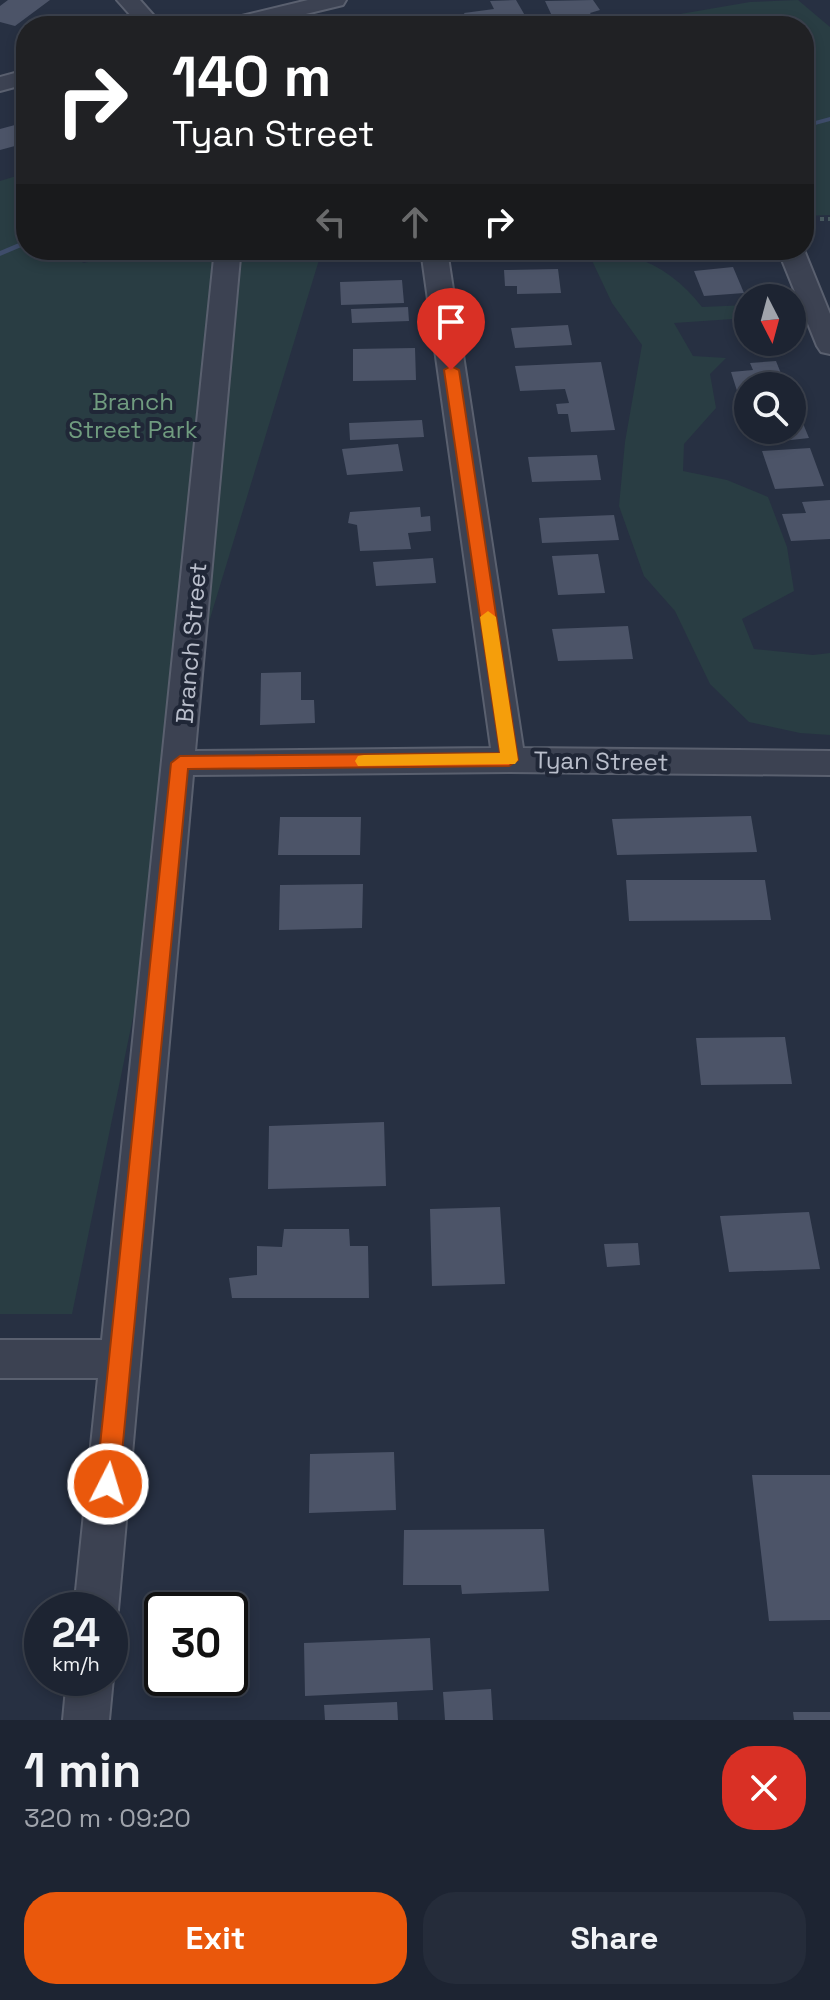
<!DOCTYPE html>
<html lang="en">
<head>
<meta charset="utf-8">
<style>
  body { margin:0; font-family:"Space Grotesk",sans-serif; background:#252c3a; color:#f1f3f6; height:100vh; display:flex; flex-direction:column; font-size:30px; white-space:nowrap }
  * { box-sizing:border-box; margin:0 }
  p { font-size:26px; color:#a0a4ac }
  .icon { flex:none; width:44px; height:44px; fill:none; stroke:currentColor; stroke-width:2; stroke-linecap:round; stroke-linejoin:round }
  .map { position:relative; height:1720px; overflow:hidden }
  .panel { display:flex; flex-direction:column; background:#1d2432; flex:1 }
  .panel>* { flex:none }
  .guide { position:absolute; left:16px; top:16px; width:798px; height:244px; border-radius:32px; box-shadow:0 4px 12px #0003,0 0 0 2px #3b414d; background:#202124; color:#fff; overflow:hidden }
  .needle { width:52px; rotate:174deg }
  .fabs { position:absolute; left:734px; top:284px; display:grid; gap:16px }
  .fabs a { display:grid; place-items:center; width:72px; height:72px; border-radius:50%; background:#1d2432; box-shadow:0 4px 12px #0003,0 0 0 2px #3b414d; font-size:40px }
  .speed { position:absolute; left:24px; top:1592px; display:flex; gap:16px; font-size:40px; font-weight:700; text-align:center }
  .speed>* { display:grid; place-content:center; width:104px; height:104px; border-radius:50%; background:#1d2432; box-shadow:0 4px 12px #0003,0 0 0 2px #3b414d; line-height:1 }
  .speed small { font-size:20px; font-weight:400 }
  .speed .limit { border:4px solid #111; border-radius:12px; background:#fff; color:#111 }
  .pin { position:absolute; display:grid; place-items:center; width:68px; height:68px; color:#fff; margin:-82px -34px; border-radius:50% 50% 50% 0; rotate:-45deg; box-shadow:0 0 8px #0007 }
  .pin .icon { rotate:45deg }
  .me { position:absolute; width:88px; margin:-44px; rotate:5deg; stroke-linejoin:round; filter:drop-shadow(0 0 6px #0008) }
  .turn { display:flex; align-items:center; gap:28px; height:168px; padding:0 24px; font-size:36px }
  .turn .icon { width:104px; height:104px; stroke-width:2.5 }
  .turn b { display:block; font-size:56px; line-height:68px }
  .lanes { display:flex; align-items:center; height:76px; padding:0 24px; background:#0003; justify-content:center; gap:40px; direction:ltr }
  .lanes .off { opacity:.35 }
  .round { display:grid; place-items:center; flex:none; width:84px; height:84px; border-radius:32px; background:#252c3a }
  .summary { display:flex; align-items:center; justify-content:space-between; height:136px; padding:0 24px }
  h1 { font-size:48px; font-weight:600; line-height:60px }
  .primary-button { display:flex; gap:16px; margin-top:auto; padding:16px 24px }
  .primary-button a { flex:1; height:92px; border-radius:32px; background:#ea580c; color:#fff; font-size:32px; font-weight:600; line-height:92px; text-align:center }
  .primary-button a+a { background:#252c3a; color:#f1f3f6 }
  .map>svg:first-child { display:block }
  .green { fill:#293d43 }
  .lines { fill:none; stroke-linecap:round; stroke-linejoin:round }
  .stream { fill:#3e4c6a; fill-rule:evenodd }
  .building { fill:#4c5468 }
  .minor-casing { stroke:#5a606f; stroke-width:4 }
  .path { stroke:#485a5f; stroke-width:4; stroke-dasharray:4 4; stroke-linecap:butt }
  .minor { fill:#3c4252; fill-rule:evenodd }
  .route { fill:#ea580c; stroke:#983908; stroke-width:2 }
  .slow { fill:#f59e0b }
  .labels { text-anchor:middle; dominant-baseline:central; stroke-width:8; stroke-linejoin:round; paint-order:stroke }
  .park-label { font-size:24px; fill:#709c7f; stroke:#202737 }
  .street-label { font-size:24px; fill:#b9becb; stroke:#202737 }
</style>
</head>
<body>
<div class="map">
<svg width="830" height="1720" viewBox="0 0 830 1720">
  <rect width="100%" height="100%" fill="#273042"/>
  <path class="green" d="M798 0 830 27V215L804 216V26H650L657 18 750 2Z
    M26 173V250H72V258L84 263 135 250H192L179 259 205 250H322L157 793 159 891 72 1314H0V181Z
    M587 250H634L633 257C662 266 683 283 702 307L748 305V318L674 323 693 356 726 358 710 374 716 408 684 444 683 471 727 480 768 497 787 547 794 591 742 619 754 649 813 655 830 653V735L800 733 749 722 710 684 675 611 644 576 619 506 625 442 642 345 612 303Z"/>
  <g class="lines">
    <path class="stream" d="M830 117V121L804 128V124Z
      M26 240V245L0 256V251Z"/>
  </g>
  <path class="building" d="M8 0H50L15 26 0 22V6Z
    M516 0 527 19 470 26 464 13 494 9 490 1Z
    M593 0 600 10 590 13 593 17 574 20 570 14 552 16 545 1Z
    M428 17 438 26H397V25Z
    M26 122V143L0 150V129Z
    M511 250H552L553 254 512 256Z
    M733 267 744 293 704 296 694 271Z
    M558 269 561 293 517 294V286H505L504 270Z
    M402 280 404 303 341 305 340 282Z
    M408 307 409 321 352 323 351 309Z
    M568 325 572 345 515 348 511 328Z
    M415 348 416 380 353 381V349Z
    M776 361 786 386H748V396L739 397 731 372 753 370 750 363Z
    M601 362 615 430 571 432 568 414H558L556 404 569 403 565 389 520 391 515 366Z
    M792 397 809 438 782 441 777 430H792Z
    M748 402V425H745L736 403Z
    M422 420 424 437 350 440 349 423Z
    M398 444 403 471 347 475 342 449Z
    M810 448 824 486 775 489 762 451Z
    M597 455 601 480 532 482 528 457Z
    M830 500V539L791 541 782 514 806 513 802 502Z
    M420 507 421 517 430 516 431 531 408 533 411 549 360 551 357 525 348 523 350 512Z
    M614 515 619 540 542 543 539 518Z
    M598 554 605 593 558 595 552 556Z
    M433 558 436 583 376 586 373 562Z
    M628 626 633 659 558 661 552 629Z
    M301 672V700H314L315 723 260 725 261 673Z
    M751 816 757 852 617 855 612 819Z
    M280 817H361L360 855H278Z
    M626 880H765L771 920 629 921Z
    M363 884 362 928 279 930 280 885Z
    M785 1037 792 1084 701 1085 696 1038Z
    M384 1122 386 1186 268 1189 269 1126Z
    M500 1207 505 1284 432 1286 430 1209Z
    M809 1212 820 1269 729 1272 720 1216Z
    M284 1229H349L350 1246H368L369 1298H232L229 1278 257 1275V1246L282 1247Z
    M638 1243 640 1265 607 1267 604 1244Z
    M394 1452 396 1510 309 1513 310 1454Z
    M752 1475H830V1620L769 1621Z
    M544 1529 549 1591 462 1594 461 1585H403L404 1530Z
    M430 1638 433 1690 305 1696 304 1643Z
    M491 1689 493 1720H445L443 1692Z
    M397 1702 398 1720H325L324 1705Z
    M793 1712H830V1720H794Z"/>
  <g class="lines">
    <g class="minor-casing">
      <path id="minor" d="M117 0H140L163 26H140Z
        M308 0H346L343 5 256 26H218L221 21Z
        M26 70V84L0 91V77Z
        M218 250H244L240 258 195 751 491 748 421 250H447L523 748 830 751V775L509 772 193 775 118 1610 110 1626V1610H74L98 1378H0V1340H102L214 258Z
        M778 250H804L830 314V354L821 352 817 346Z
        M110 1671 113 1678 109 1720H63L67 1678H110Z"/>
    </g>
    <path class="path" d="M804 219H830"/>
    <use href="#minor" class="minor"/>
  </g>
  <path class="route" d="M451 366 459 370 518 760 509 766 188 769 119 1484 116 1492 108 1495 100 1492 96 1484 171 763 180 756 500 753 444 370Z"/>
  <path class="slow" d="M488 611 496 617 518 760 515 764 358 766 355 761 358 756 364 755 500 753 480 617Z"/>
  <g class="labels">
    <g class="park-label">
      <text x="133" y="401">Branch<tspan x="133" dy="28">Street Park</tspan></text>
    </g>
    <g class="street-label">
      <text transform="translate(191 643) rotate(-85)">Branch Street</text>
      <text transform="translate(601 761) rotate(1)">Tyan Street</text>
    </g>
  </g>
</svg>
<div class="fabs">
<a><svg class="needle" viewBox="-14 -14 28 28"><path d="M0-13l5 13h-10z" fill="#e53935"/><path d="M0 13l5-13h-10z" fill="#a0a4ac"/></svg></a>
<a><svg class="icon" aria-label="search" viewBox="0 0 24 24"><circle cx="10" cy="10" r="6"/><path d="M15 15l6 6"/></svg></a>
</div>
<div class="speed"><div>24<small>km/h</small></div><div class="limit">30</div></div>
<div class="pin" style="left:451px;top:370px;background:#d93025"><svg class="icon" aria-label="arrive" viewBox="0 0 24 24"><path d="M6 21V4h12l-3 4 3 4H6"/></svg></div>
<svg class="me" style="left:108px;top:1484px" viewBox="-20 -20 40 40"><circle r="17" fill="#ea580c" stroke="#fff" stroke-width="3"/><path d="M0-11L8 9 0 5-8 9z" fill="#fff"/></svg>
<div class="guide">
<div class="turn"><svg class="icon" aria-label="right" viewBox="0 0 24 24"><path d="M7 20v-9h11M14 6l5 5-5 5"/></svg><div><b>140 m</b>Tyan Street</div></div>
<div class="lanes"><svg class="icon off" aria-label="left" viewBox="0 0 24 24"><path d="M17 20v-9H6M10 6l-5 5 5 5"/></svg><svg class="icon off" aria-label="ahead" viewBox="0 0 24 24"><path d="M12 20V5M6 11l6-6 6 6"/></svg><svg class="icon" aria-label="right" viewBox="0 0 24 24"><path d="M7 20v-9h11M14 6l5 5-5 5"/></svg></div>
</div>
</div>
<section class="panel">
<div class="summary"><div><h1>1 min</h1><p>320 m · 09:20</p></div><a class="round" style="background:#d93025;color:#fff"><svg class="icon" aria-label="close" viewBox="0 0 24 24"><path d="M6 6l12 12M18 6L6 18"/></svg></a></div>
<div class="primary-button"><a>Exit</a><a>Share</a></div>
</section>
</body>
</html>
